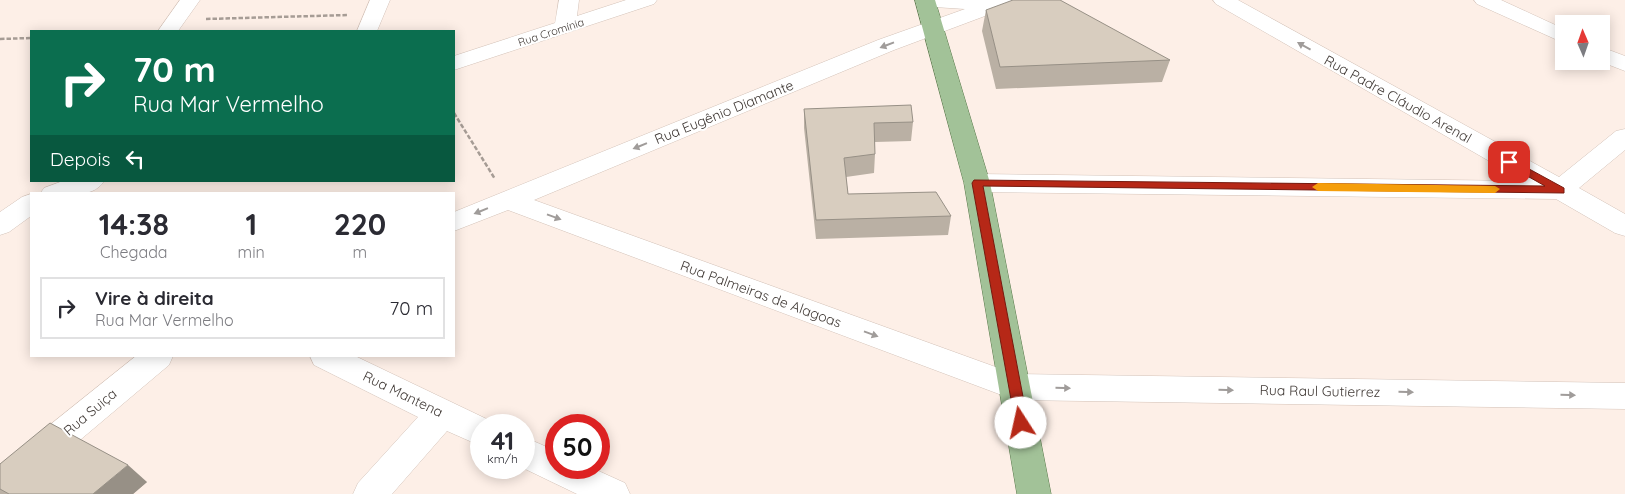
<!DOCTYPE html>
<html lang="pt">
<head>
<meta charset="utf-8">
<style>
  body { margin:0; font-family:Quicksand,sans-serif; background:#f7f7f7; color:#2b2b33; height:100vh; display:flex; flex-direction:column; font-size:19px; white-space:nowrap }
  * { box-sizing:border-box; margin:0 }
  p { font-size:16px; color:#7c7c81 }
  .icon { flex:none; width:28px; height:28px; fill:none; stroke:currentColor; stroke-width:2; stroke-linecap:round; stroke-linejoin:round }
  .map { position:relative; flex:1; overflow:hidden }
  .sheet { position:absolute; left:30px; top:192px; width:425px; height:165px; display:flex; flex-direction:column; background:#fff; border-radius:0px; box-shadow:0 2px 12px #0003 }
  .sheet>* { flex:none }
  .guide { position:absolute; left:30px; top:30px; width:425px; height:152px; border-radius:0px; box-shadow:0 2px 12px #0003; background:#0b6e4f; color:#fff; overflow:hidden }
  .needle { width:32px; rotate:358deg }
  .fabs { position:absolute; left:1555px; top:15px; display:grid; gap:10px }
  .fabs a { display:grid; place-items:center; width:55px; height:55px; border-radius:0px; background:#fff; box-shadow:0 2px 12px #0003; font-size:25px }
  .speed { position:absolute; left:470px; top:414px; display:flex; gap:10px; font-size:25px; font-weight:700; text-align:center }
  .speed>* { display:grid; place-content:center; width:65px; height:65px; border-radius:50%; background:#fff; box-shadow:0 2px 12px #0003; line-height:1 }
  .speed small { font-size:12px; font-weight:400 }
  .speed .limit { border:8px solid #d22; background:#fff; color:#111 }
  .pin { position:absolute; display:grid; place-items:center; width:42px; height:42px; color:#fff; margin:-21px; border-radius:10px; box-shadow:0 2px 8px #0006 }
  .me { position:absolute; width:55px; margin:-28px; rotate:350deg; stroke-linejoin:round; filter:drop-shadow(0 0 4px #0008) }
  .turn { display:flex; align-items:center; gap:18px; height:105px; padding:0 20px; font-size:22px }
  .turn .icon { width:65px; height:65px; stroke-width:2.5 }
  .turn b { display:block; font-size:35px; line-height:42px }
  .then { display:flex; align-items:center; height:48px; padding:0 20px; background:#0003; gap:10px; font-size:19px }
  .eta { display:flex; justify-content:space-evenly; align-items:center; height:85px; text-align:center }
  .eta b { font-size:30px; font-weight:700; line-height:35px }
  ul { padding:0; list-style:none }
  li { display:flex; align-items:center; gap:15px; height:62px; margin:0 10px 8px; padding:0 10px; border:2px solid #e1e1e2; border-radius:0px }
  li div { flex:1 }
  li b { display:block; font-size:19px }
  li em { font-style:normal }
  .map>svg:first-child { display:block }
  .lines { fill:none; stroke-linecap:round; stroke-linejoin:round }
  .minor-casing { stroke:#d3c2b8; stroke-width:1 }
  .major-casing { stroke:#58784a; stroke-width:1 }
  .path { stroke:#a69c95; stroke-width:2.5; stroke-dasharray:4.5 2; stroke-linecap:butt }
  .minor { fill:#fff; fill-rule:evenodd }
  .major { fill:#a2c298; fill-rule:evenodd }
  .wall { fill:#bab0a4 }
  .shaded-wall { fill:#979086 }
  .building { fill:#d8cdbf; stroke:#979086 }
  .oneway { fill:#a09c9a }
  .route { fill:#b62817; stroke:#761a0f }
  .slow { fill:#f59e0b }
  .labels { text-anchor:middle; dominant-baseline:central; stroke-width:4; stroke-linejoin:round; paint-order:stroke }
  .far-street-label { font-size:11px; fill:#413a36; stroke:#fff }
  .street-label { font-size:14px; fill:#413a36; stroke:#fff }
</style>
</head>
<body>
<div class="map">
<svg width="1625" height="494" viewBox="0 0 1625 494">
  <rect width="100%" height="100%" fill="#fdefe7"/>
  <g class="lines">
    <g class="minor-casing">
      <path id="minor" d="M180 0H200L178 31H158Z
        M370 0H390L377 31H357Z
        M559 0H579L577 16 626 0H657L654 4 454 70V56L555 23Z
        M917 0H1020L1017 4 894 50 534 200 1015 374 1625 383V409L1015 400 508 210 454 231V212L878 40 965 9 919 6 916 2Z
        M1213 0H1238L1559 177 1616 131 1625 129V150L1579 188 1625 214V236L1615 233 1556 199 977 192 968 189 964 183 968 177 977 174 1524 181 1216 4Z
        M1474 0H1501L1564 29V43L1477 4Z
        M1601 47 1625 56V71L1599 61H1601Z
        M63 181H104C93 200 59 194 40 194L44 188Z
        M31 194V216L9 232 0 235V212L22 197Z
        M136 356H173L169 365 16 494H0V465Z
        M310 356H355L493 422 494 425H481V446L447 431 392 494H353L358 483 418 417 314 365Z
        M524 437 556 451V468H592L625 483 630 494H577L523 468Z"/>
    </g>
    <g class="major-casing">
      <path id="major" d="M915 0H935L990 183 1051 494H1017L964 183Z"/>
    </g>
    <path class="path" d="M206 19 348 15
      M0 39 31 38
      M454 113 495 179"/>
    <use href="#minor" class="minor"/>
    <use href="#major" class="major"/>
  </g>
  <path class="wall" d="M986 10 1170 60 1162 82 996 89 982 31Z
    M804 109 913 122 911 141 875 142V154L874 173 846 177 848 194 951 216 948 235 816 239 804 128Z
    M0 464 147 482 133 494H0Z"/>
  <path class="shaded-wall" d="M128 465 147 482 133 494H93Z"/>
  <path class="building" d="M1013 0H1060L1170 60 1000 67 986 10Z
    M911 105 913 122 874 123 875 154 844 158 848 194 936 192 951 216 816 220 804 109Z
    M50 423 128 465 93 494H9L0 489V464Z"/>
  <defs><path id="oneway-solid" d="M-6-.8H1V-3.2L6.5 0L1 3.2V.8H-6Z" transform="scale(1.25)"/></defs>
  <g class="oneway">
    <use href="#oneway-solid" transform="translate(887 45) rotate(159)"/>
    <use href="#oneway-solid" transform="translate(1304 46) rotate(-151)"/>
    <use href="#oneway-solid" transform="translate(640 146) rotate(158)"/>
    <use href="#oneway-solid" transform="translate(481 211) rotate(158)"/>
    <use href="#oneway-solid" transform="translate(554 217) rotate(20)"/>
    <use href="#oneway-solid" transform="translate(871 334) rotate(20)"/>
    <use href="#oneway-solid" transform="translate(1063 388) rotate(1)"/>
    <use href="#oneway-solid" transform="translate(1226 390) rotate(1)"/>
    <use href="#oneway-solid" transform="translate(1406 392) rotate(1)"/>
    <use href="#oneway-solid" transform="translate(1568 395) rotate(1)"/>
  </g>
  <path class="route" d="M1509 158 1564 188V193L983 186 1028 423 1026 427H1016L972 183 974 180 1545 186 1506 164 1504 162Z"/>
  <path class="slow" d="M1318 183 1495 186 1500 189 1495 193 1318 191 1312 187Z"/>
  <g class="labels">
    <g class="far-street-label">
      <text transform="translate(551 32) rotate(-18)">Rua Cromínia</text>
    </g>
    <g class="street-label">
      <text transform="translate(1398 99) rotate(29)">Rua Padre Cláudio Arenal</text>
      <text transform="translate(724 112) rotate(-22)">Rua Eugênio Diamante</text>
      <text transform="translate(761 294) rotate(20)">Rua Palmeiras de Alagoas</text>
      <text transform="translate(1320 391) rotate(1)">Rua Raul Gutierrez</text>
      <text transform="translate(403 394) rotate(26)">Rua Mantena</text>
      <text transform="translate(90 412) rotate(-40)">Rua Suiça</text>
    </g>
  </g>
</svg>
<div class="fabs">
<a><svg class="needle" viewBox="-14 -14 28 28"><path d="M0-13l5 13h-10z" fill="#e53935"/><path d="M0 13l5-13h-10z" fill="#7c7c81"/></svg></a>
</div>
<div class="speed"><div>41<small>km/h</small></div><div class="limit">50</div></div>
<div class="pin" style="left:1509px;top:162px;background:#d93025"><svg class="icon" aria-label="arrive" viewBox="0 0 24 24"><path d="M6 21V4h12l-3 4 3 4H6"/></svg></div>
<svg class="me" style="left:1021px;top:423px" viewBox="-20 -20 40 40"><circle r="19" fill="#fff"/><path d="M0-13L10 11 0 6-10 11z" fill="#b62817"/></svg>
<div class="guide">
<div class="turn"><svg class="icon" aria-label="right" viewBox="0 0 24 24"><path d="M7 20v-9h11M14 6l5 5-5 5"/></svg><div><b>70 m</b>Rua Mar Vermelho</div></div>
<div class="then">Depois<svg class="icon" aria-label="left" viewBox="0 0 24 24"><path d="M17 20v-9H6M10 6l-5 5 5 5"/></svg></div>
</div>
<section class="sheet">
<div class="eta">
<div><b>14:38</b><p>Chegada</p></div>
<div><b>1</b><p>min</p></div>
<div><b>220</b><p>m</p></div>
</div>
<ul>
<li><svg class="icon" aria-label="right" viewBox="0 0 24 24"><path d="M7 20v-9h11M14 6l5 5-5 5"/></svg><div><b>Vire à direita</b><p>Rua Mar Vermelho</p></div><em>70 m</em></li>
</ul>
</section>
</div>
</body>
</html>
